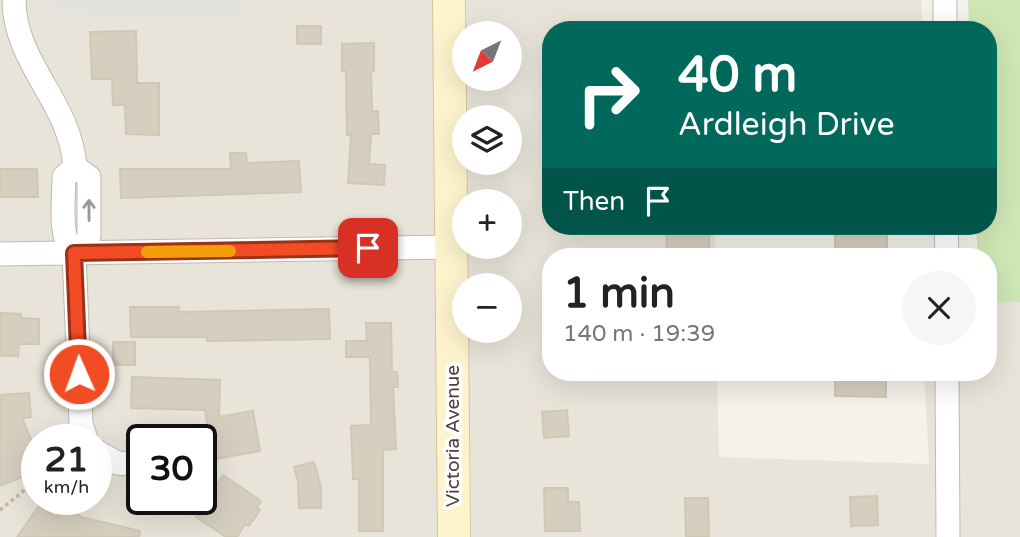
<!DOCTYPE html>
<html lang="en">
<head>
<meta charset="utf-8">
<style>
  body { margin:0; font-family:"Varela Round",sans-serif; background:#f6f6f6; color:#222; height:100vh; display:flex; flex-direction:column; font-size:26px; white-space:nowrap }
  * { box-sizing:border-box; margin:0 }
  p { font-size:23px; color:#767676 }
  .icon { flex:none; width:38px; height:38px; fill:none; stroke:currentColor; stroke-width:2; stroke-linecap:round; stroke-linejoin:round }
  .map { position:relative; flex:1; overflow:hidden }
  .drawer { position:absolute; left:542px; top:248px; width:455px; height:133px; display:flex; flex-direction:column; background:#fff; border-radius:28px; box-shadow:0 7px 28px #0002 }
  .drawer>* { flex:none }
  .top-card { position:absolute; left:542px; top:21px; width:455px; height:214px; border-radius:28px; box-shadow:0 7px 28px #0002; background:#00695c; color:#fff; overflow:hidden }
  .needle { width:46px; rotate:222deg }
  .buttons { position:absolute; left:452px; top:21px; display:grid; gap:14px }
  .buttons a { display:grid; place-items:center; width:70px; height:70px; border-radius:50%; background:#fff; box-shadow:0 7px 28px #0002; font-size:35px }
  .speed { position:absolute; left:21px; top:424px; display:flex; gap:14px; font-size:35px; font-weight:700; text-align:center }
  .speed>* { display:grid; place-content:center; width:91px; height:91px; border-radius:50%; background:#fff; box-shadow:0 7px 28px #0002; line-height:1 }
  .speed small { font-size:18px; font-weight:400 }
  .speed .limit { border:4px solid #111; border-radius:10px; background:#fff; color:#111 }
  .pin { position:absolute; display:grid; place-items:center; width:60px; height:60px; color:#fff; margin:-30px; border-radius:14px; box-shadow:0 4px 10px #0006 }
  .me { position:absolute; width:77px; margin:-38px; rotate:358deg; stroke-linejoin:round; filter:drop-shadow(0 0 5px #0008) }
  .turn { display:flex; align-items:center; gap:24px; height:147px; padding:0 21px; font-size:32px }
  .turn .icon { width:91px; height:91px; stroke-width:2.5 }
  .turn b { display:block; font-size:49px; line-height:60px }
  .then { display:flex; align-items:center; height:66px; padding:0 21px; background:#0003; gap:14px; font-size:26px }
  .round { display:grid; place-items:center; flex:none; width:74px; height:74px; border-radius:37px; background:#f6f6f6 }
  .summary { display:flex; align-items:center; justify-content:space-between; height:119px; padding:0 21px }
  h1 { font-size:42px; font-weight:700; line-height:52px }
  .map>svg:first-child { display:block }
  .residential { fill:#e8e4d9; fill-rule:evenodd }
  .green { fill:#cfe7b5 }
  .parking { fill:#e4e2df }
  .building { fill:#d6cfc0; stroke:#d1c7b4; stroke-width:2 }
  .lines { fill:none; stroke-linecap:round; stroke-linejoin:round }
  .street-casing { stroke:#c0baad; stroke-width:25 }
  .secondary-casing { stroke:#d3c79c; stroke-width:34 }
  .path { stroke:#c1b79f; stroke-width:3.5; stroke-dasharray:3.5 3.5; stroke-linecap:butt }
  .street { stroke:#fff; stroke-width:23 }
  .secondary { stroke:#fdf3cd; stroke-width:32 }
  .oneway { stroke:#9b9892 }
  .route-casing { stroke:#9d3117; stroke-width:18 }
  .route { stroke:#f24c24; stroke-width:12 }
  .slow { stroke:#f59e0b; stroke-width:12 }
  .labels { text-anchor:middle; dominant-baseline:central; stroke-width:7; stroke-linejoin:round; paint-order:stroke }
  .street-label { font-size:19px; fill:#494339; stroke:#fff }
</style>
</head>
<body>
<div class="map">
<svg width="1020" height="537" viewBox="0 0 1020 537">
  <rect width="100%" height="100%" fill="#f5f2eb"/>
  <path class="residential" d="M0 0H921L922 30H551V226H715V257H551V373H717L719 457 929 464 924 373H989V303L1020 302V537H0ZM464 33H509V79H464ZM464 117H509V163H464ZM464 201H509V247H464ZM464 285H509V331H464ZM37 439H96V499H37ZM142 439H201V499H142Z"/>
  <path class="green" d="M968 0H1020V302L989 303V257H978L976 226H989V30H969Z"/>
  <path class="parking" d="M51 0H239L240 15 51 14Z"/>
  <path class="building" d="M297 26H321V44H297Z
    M136 31 137 83H159V135L126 134 125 105H113L112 79H92L90 32Z
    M374 43V71H371L372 111H378L379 134H371L369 164 385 165 384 185 348 183 351 135H347L346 71H342V44Z
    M230 153H246L247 163 299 161 301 192 121 198 120 169H231Z
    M0 169H37L38 197H0Z
    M835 226H887V257H835Z
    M709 227V257H667L666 228Z
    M130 307H179V312L329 309 330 339 207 341V337H131Z
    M0 313 21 314V318L39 319V344H19L18 356H0Z
    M366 323H391L392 372H397L398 387H393L396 449 383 450V531H359V479H353L351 426 371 425 370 357H346V341H367Z
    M113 342H135V365H113Z
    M835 373H886V397L835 396Z
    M132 377 220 380 219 417 253 411 260 451 213 459 205 410 131 408Z
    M29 393 31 417 22 418 37 454V471L0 486V395Z
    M567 410 569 436 544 438 542 412Z
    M314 462 321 487V508H299L298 481 294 467Z
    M223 475 261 501 257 508 260 510 249 526 245 524 237 537H226L196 517Z
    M544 488H568V502H579L580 531H545Z
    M877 496 878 525 851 526 850 497Z
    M685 498H708L709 537H686Z
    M64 505 81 517 140 531 139 537H17L39 506 56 517Z"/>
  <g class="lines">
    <g class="street-casing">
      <path id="street" d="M14 0C14 63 71 103 75 167
        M945 0V30
        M946 226 947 257
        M74 253 81 424 86 439
        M74 253 86 245 89 236V177L75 167
        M74 253C58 239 64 198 64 177L75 167
        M0 254 452 247
        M947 373 948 537
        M96 451 117 463 142 465"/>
    </g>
    <g class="secondary-casing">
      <path id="secondary" d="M449 0 454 537"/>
    </g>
    <path class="path" d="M0 510 37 480"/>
    <use href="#street" class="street"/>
    <use href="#secondary" class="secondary"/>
  </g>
  <defs><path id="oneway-shaft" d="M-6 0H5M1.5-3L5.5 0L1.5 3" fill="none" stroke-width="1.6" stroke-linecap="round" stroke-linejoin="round" transform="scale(1.75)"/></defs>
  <use class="oneway" href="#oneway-shaft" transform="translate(89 210) rotate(-90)"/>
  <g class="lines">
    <g class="route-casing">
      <path id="route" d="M79 374 74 253 368 248"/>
    </g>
    <use href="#route" class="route"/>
    <path class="slow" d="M147 252 230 251"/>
  </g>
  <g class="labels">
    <g class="street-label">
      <text transform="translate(453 436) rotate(-90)">Victoria Avenue</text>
    </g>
  </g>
</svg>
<div class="buttons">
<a><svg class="needle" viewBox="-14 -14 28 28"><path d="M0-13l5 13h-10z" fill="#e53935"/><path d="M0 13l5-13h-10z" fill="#767676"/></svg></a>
<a><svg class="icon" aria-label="layers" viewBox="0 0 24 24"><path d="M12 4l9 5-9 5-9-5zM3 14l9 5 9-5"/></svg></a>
<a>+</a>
<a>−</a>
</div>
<div class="speed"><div>21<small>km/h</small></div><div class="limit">30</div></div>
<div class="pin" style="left:368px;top:248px;background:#d93025"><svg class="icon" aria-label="arrive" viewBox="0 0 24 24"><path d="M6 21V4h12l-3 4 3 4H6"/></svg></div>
<svg class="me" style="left:79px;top:374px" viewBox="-20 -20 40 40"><circle r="17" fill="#f24c24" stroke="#fff" stroke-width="3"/><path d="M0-11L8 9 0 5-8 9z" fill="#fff"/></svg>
<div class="top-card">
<div class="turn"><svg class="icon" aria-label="right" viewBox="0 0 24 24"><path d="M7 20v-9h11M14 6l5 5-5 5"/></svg><div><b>40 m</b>Ardleigh Drive</div></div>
<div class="then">Then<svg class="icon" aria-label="arrive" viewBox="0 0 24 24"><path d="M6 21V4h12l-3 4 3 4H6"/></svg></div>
</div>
<section class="drawer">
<div class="summary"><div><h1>1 min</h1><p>140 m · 19:39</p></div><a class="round"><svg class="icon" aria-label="close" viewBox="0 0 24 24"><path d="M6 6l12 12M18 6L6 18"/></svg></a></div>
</section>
</div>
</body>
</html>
